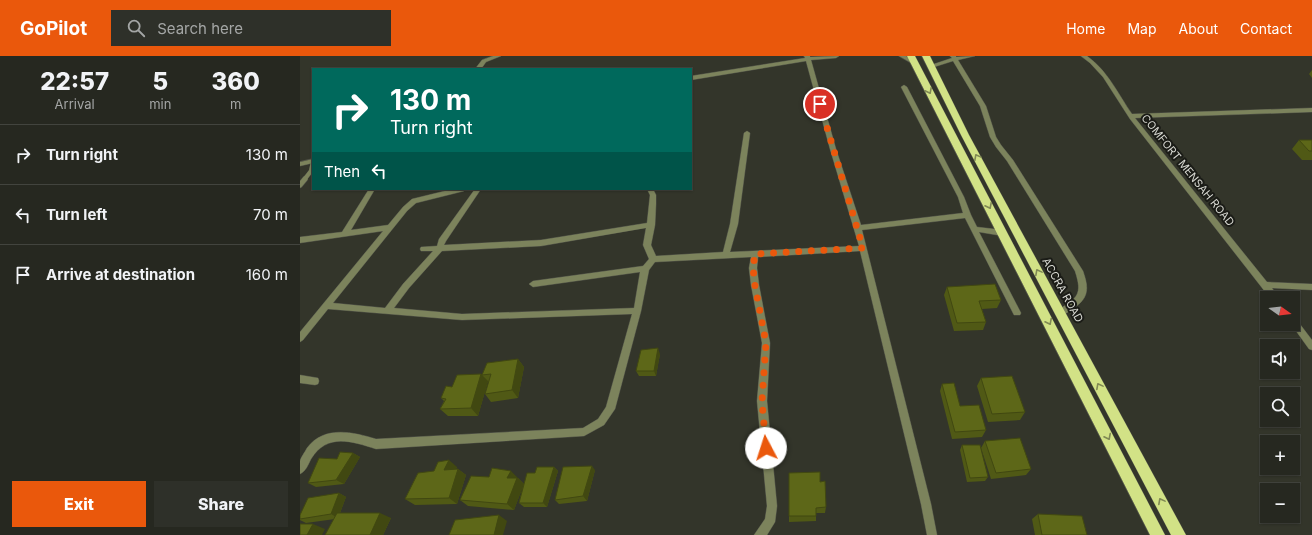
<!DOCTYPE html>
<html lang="en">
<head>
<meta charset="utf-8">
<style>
  body { margin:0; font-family:Inter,sans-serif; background:#2e3029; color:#f1f3f6; height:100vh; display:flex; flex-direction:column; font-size:15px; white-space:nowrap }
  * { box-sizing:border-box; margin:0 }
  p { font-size:13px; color:#a4a6a5 }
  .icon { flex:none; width:22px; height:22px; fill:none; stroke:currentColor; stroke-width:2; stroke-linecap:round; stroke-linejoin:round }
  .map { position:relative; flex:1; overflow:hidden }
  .drawer { display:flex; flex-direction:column; background:#262820; width:300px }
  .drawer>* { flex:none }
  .guide { position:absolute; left:12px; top:12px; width:380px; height:122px; border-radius:0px; box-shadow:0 1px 3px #0004,0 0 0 1px #42443e; background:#00695c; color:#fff; overflow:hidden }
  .needle { width:26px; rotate:104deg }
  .controls { position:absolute; left:960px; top:235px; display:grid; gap:8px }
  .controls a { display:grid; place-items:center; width:40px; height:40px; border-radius:0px; background:#262820; box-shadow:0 1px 3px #0004,0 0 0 1px #42443e; font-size:20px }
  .pin { position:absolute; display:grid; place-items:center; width:34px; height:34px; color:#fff; margin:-17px; border:2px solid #fff; border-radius:50%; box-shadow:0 1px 4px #0007 }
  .me { position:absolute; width:44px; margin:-22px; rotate:355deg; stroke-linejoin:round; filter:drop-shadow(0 0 3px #0008) }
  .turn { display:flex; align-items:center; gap:14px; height:84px; padding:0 12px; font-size:18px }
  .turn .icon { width:52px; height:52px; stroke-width:2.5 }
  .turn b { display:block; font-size:28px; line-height:34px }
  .then { display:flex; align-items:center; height:38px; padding:0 12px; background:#0003; gap:8px; font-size:15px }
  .eta { display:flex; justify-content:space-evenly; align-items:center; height:68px; text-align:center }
  .eta b { font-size:24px; font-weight:800; line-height:28px }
  .primary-button { display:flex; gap:8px; margin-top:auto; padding:8px 12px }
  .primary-button a { flex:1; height:46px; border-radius:0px; background:#ea580c; color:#fff; font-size:16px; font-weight:800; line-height:46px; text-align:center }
  .primary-button a+a { background:#2e3029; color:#f1f3f6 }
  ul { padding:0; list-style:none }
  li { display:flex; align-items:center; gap:12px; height:60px; padding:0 12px; border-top:1px solid #42443e }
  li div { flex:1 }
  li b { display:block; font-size:15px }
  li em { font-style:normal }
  header { display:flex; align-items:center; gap:24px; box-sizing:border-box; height:56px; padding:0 20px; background:#ea580c; color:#fff }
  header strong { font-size:19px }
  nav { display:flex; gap:22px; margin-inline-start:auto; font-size:14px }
  .search { width:280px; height:36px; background:#2e3029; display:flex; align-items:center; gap:10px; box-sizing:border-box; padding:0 14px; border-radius:0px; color:#a4a6a5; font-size:15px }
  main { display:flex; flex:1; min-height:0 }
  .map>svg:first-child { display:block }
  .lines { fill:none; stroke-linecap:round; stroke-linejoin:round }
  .service-far1-casing { stroke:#515348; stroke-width:4.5 }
  .service-casing { stroke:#515348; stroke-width:6 }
  .minor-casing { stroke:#515348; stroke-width:1 }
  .trunk-casing { stroke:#515348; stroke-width:1 }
  .service-far1 { stroke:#7c835c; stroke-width:4 }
  .service { stroke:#7c835c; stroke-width:5 }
  .minor { fill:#7c835c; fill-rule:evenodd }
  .trunk { fill:#d2e286; fill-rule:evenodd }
  .wall { fill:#505915 }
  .shaded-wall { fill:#414811 }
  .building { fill:#5d6718; stroke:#414811 }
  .oneway { stroke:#808954 }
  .route { stroke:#ea580c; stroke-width:7; stroke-dasharray:0 12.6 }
  .labels { text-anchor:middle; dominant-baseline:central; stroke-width:4; stroke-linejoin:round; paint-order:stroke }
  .street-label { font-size:11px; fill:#d9dad3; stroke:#1b1c17 }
</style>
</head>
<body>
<header>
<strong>GoPilot</strong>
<div class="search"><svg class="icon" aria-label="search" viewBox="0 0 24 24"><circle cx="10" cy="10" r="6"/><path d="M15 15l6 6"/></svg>Search here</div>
<nav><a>Home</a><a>Map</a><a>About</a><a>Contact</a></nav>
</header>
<main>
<section class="drawer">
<div class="eta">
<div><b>22:57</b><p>Arrival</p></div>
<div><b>5</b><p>min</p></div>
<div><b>360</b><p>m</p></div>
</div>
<ul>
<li><svg class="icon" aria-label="right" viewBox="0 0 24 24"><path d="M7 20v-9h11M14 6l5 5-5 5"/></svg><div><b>Turn right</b></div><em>130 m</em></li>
<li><svg class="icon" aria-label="left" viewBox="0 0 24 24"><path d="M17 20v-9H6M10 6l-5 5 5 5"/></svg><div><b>Turn left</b></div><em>70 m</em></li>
<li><svg class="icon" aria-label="arrive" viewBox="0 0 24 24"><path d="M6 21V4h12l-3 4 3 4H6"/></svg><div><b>Arrive at destination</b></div><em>160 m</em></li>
</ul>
<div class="primary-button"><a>Exit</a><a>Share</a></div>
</section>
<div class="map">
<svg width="1012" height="479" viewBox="0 0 1012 479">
  <rect width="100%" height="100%" fill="#33352a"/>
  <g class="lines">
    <g class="service-far1-casing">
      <path id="service-far1" d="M4 124 11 115 13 105"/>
    </g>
    <g class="service-casing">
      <path id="service" d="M0 129 5 123"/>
    </g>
    <g class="minor-casing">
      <path id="minor" d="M193 0H201L186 6 181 13H175L182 4Z
        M504 0H510V1L539 0 536 2 511 4 536 93 561 169 663 157 658 141 601 31 604 29 607 31 664 141 671 159 677 171 703 174 707 177 703 180 679 176 721 257 720 259H714L665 162 562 174 631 448 637 479H627L621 448 560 195 458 201 457 212 459 229 470 287 467 345 477 450 475 466 467 479H454L465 463 467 450 457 345 462 287 451 229 449 212 451 201 355 206 349 214 341 255 315 353 304 369 284 380 76 393C51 385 27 377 11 403 8 409 6 415 0 418 0 414 0 409 0 405 1 401 5 396 7 392 24 369 53 376 76 383L283 372 298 363 306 351 332 258 162 264 28 253 3 284 0 286V276L83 175 0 187V181L42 176 69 133H75L51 174 88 169 103 151 112 143 153 133H165L164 135 116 147 107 155 33 247 85 252 103 228 133 195H121L120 193 121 191 137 190 139 183 175 133H181L146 185 144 189 241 184 347 167 350 139 347 133H353L356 139V148L355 169 351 189 356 200 423 196 430 168 444 77 447 75 450 77 438 168 430 196 559 190 530 93 506 5 391 24V20L505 2ZM346 172 343 189 349 203 343 210 233 225 229 228 233 231 340 216 334 252 162 258 94 252 109 232 142 195 241 190Z
        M599 0H606L618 7 613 8Z
        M650 0H656V1L675 0 658 4 686 50 696 81 701 89 713 104 783 215C790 235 788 243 770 255 766 257 763 260 758 258L757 256 758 254C777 242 783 239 775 215L707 105 696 91 690 81 680 50 653 5 631 12 628 10 652 2Z
        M781 0H787C808 15 818 38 832 58L1012 52V56L835 62 967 226 1012 228V234L972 232 979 242H970L830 63 803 21 790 7Z
        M13 103V107L0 110V106Z
        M993 262 996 263 1012 284V294L1009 293 991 268H993Z
        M0 319 18 322 19 325 18 328 15 329 0 327Z"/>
    </g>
    <g class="trunk-casing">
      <path id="trunk" d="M607 0H615L865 479H850Z
        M622 0H630L669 79 886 479H871L661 79Z"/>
    </g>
    <use href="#service-far1" class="service-far1"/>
    <use href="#service" class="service"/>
    <use href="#minor" class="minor"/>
    <use href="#trunk" class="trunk"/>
  </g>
  <path class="wall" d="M1012 14V22L1009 18Z
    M999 84 1012 85V104H1002L992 93Z
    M647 231 701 244 697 252 682 253 686 266 683 274 654 275 644 239Z
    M360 298 356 320H339L336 315Z
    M218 303 224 311 218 342 191 346 185 338 189 326 188 325 178 360H148L140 353 144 345 141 342 152 331Z
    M681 322 725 356 720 364 688 366 677 330Z
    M642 328 660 350 686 374 682 381 652 383 640 335Z
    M685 385 731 413 726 419 691 423 681 392Z
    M662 389 688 421 685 425 667 426 660 394Z
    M53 397 60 401 44 428 16 431 8 427 37 403Z
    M157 411 156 413H158L166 419 157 448 115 449 105 443 134 415Z
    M254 411 258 415 247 451H224L219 447 223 430 214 454 168 450 160 444 189 421 218 422 224 428 235 417Z
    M295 414 287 445 259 448 255 444Z
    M520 426 526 451 525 457H516V465L489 466V460Z
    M39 437 46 441 40 457 91 462 83 479H25L35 463 6 467 0 464V459Z
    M738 458 787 479H735L732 463Z"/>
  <path class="shaded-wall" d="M358 292 360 298 356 320 354 315Z
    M218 303 224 311 218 342 212 334Z
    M181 318 188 325 178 360 171 352Z
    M53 397 60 401 44 428 36 424Z
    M149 404 157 411 152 421 144 414Z
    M292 410 295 414 287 445 283 440Z
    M254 411 258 415 247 451 243 447Z
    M158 413 166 419 157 448 149 442Z
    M211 415 224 428 214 454 207 448V422Z
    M39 437 46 441 38 462 31 458Z
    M80 457 91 462 83 479H70Z
    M199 459 207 465 203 479H194Z
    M13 468 25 473 22 479H7Z"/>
  <path class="building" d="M999 84H1012V95H1009Z
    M695 228 701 244 679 245 686 266 657 267 647 231Z
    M358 292 354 315H336L341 294Z
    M218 303 212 334 185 338 191 318 182 319 187 307Z
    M181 318 171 352 140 353 146 343 141 342 146 330 152 331 157 319Z
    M712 320 725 356 692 358 681 322Z
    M654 327 660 350 679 349 686 374 655 376 642 328Z
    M720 382 731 413 696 417 685 385Z
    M662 389H680L688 421 670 422Z
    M40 396 53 397 36 424 8 427 19 402 37 403Z
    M149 404 144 414 158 413 149 442 105 443 118 417 134 415 138 406Z
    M292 410 283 440 255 444 263 411Z
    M237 411H254L243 447H219L227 417H235Z
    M192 412 211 415 207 422H217L207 448 160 444 171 420 189 421Z
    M520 416V426L525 425 526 451 516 452V460H489V417Z
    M39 437 31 458 0 463V459L8 442Z
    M37 457H80L70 479H25Z
    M738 458 782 460 787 479H742Z
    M199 459 194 479H149L155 464Z
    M0 468H13L7 479H0Z"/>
  <defs><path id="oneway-chevron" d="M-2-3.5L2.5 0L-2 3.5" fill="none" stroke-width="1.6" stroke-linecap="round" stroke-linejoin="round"/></defs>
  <g class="oneway">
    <use href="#oneway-chevron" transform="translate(629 35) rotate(63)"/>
    <use href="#oneway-chevron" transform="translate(677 101) rotate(-118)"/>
    <use href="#oneway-chevron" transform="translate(689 150) rotate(63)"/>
    <use href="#oneway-chevron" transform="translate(738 216) rotate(-118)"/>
    <use href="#oneway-chevron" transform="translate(749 266) rotate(63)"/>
    <use href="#oneway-chevron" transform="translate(799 330) rotate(-118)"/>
    <use href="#oneway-chevron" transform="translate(808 381) rotate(63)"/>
    <use href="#oneway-chevron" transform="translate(861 445) rotate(-118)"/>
  </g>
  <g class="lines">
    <path class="route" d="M466 392 462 345 466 287 455 230 453 212 455 198 563 192 520 48"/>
  </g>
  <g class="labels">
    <g class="street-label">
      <text transform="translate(888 114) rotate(51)">COMFORT MENSAH ROAD</text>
      <text transform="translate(763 234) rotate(61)">ACCRA ROAD</text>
    </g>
  </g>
</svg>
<div class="controls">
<a><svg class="needle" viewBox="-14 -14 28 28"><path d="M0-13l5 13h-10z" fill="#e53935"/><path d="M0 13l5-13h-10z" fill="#a4a6a5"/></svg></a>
<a><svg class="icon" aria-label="sound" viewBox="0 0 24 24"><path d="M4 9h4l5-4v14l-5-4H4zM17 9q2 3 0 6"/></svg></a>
<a><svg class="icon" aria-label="search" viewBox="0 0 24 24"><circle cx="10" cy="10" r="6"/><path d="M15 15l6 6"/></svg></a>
<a>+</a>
<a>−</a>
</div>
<div class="pin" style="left:520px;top:48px;background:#d93025"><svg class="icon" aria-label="arrive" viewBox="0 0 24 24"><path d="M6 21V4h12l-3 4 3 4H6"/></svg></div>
<svg class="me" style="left:466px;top:392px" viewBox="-20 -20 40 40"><circle r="19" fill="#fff"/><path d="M0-13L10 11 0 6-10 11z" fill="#ea580c"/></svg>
<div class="guide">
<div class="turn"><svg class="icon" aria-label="right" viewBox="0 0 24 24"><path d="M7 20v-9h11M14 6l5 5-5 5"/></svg><div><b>130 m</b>Turn right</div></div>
<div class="then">Then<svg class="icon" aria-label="left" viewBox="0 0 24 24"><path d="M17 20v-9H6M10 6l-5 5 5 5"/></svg></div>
</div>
</div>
</main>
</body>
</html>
